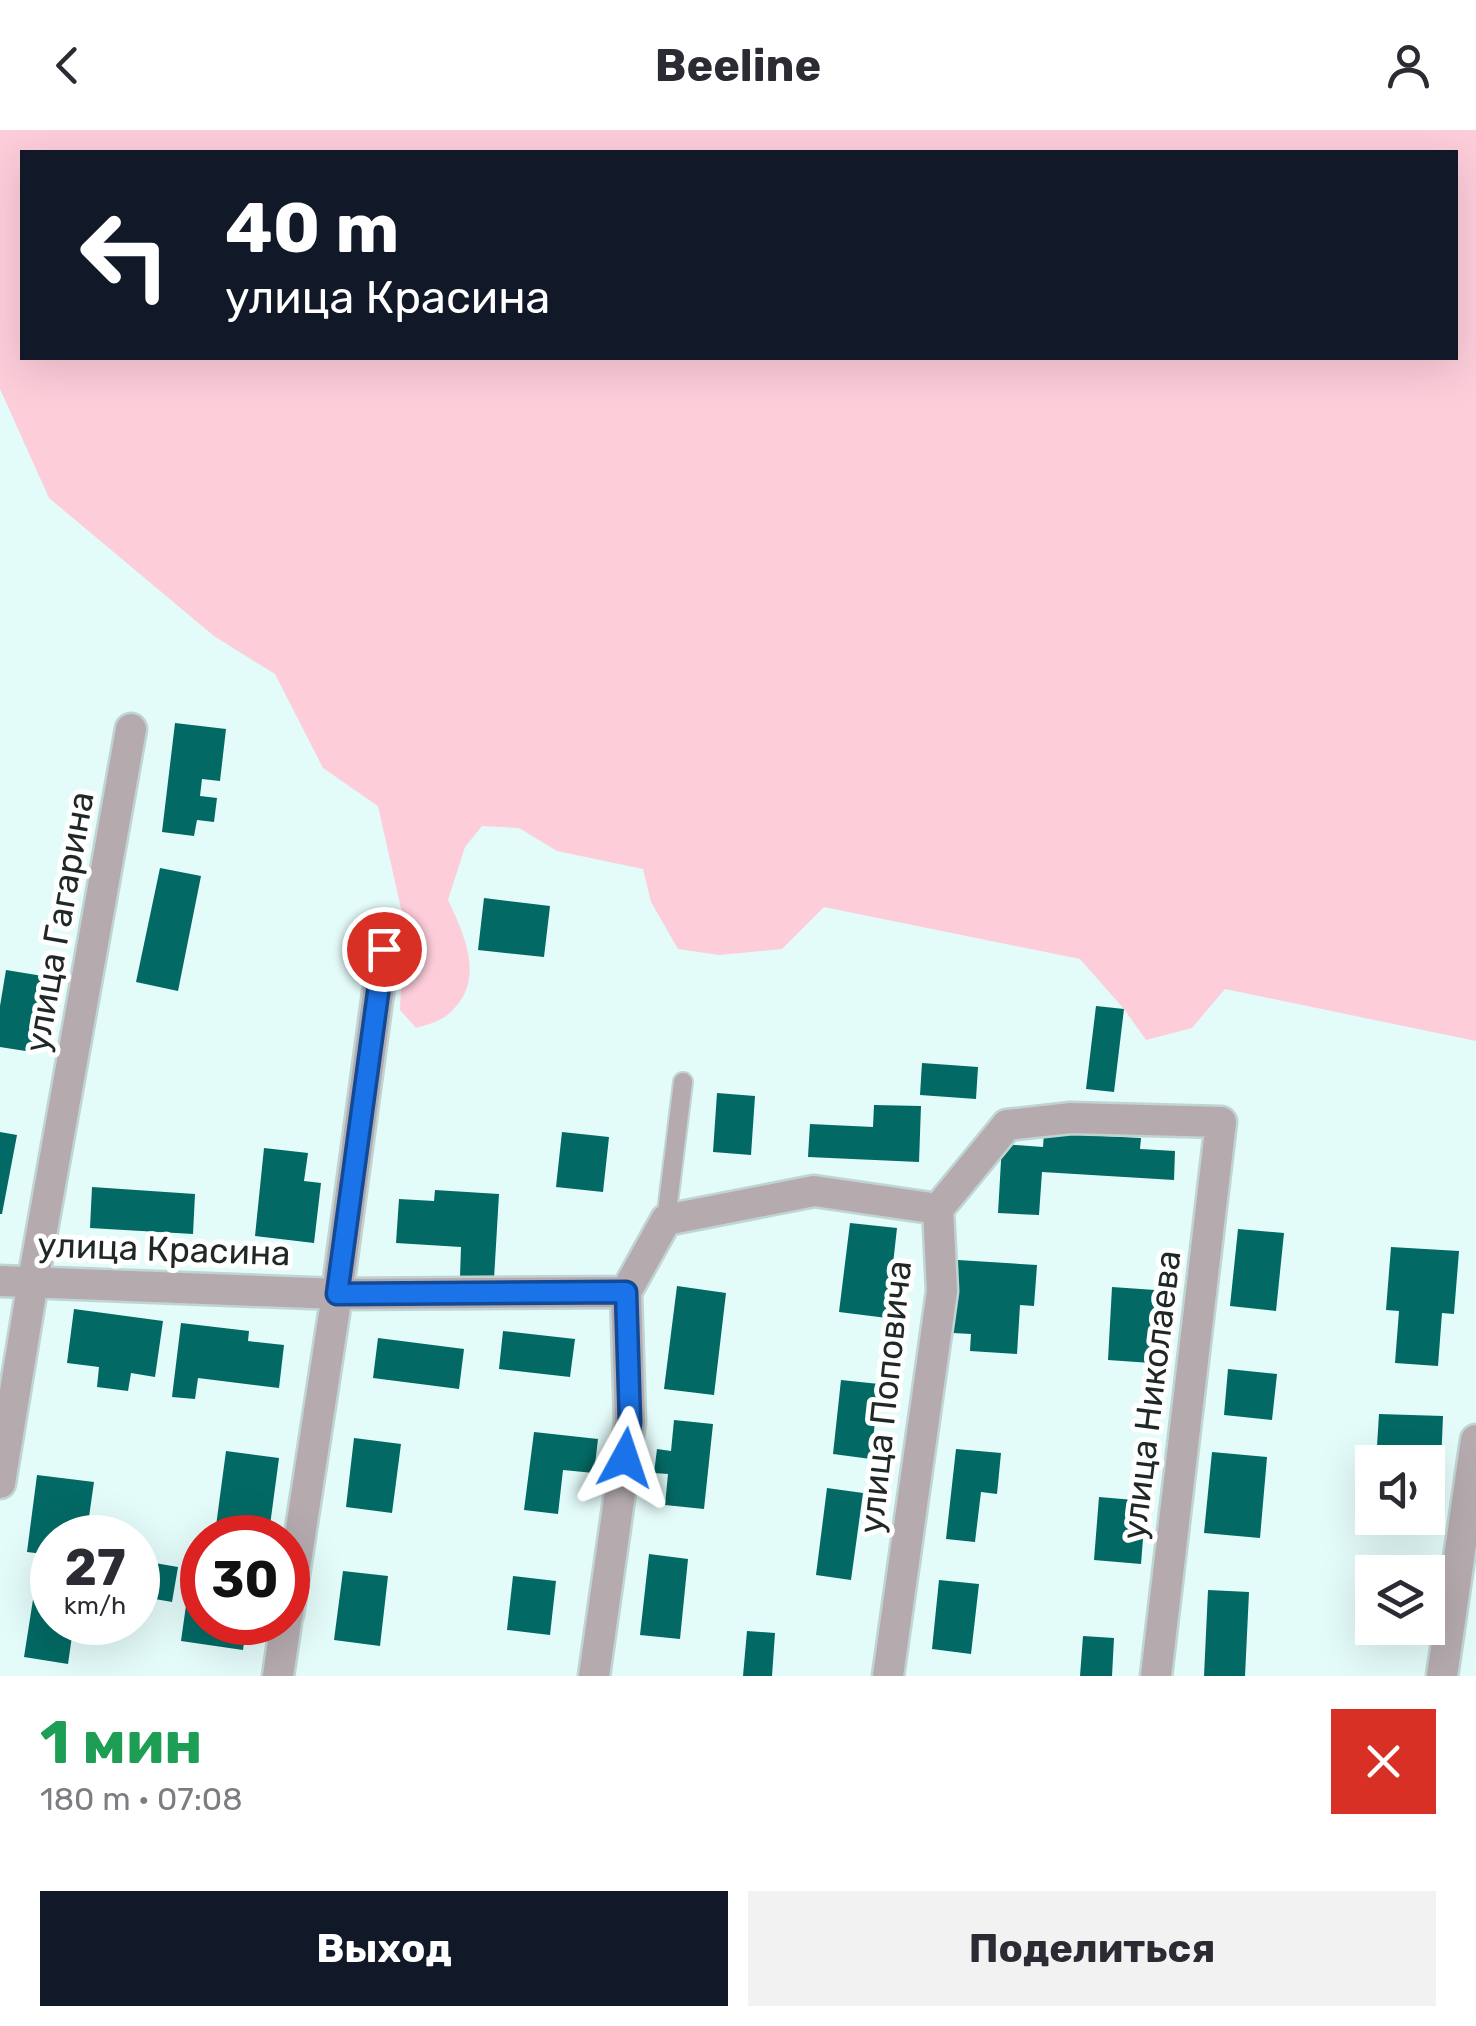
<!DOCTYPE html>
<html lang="ru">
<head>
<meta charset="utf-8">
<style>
  body { margin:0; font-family:Rubik,sans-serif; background:#f2f2f3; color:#2b2b33; height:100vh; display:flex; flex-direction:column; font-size:38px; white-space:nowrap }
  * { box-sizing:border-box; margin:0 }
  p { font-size:32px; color:#7c7c81 }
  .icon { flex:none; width:55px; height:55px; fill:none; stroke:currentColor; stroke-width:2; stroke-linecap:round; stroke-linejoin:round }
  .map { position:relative; height:1546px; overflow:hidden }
  .panel { display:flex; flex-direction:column; background:#fff; flex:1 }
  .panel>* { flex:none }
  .hud { position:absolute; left:20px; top:20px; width:1438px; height:210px; border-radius:0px; box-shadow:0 10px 40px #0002; background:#111827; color:#fff; overflow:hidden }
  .buttons { position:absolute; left:1355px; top:1315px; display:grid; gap:20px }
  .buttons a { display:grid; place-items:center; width:90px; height:90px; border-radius:0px; background:#fff; box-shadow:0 10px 40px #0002; font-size:50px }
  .speed { position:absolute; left:30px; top:1385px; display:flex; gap:20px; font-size:50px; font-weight:700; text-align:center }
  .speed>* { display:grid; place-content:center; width:130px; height:130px; border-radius:50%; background:#fff; box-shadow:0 10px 40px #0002; line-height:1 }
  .speed small { font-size:25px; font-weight:400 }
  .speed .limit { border:15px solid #d22; background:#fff; color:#111 }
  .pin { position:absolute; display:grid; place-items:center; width:85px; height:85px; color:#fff; margin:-42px; border:5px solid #fff; border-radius:50%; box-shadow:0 2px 10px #0007 }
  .me { position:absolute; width:110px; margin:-55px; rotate:5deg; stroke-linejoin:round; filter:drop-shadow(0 0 8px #0008) }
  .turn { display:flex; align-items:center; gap:35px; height:210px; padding:0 40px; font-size:45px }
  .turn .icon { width:130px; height:130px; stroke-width:2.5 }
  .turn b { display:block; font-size:70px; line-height:85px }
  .round { display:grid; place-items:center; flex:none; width:105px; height:105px; border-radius:0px; background:#f2f2f3 }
  .summary { display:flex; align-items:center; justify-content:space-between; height:170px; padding:0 40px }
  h1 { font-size:60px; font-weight:700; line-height:75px; color:#1e9e55 }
  .action { display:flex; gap:20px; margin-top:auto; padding:20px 40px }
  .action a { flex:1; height:115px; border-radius:0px; background:#111827; color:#fff; font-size:40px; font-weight:700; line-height:115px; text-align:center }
  .action a+a { background:#f2f2f3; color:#2b2b33 }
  header { display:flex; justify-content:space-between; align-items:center; height:130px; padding:0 40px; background:#fff; font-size:45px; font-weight:700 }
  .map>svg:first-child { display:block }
  .green { fill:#fdcdda; fill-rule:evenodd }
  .building { fill:#036964 }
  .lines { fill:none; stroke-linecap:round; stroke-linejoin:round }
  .lane-casing { stroke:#c0d5d3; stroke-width:22 }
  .street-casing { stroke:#c0d5d3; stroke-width:35 }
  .lane { stroke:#b5abae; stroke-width:18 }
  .street { stroke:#b5abae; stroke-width:30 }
  .route-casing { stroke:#114b97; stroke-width:25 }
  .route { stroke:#1a73e8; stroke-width:18 }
  .labels { text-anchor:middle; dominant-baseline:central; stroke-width:10; stroke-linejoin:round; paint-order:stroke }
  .street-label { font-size:35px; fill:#1f2827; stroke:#fff }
</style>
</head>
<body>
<header><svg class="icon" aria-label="back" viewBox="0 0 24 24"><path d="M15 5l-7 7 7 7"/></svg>Beeline<svg class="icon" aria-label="person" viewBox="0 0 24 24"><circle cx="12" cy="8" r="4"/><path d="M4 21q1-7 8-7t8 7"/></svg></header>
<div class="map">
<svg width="1476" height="1546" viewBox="0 0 1476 1546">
  <rect width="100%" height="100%" fill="#e3fbf9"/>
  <path class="green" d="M0 0H1476V911L1225 859 1192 898 1146 910 1124 879 1080 829 824 777 782 819 719 825 678 819 651 772 643 739 557 721 519 698 482 696 465 717 448 770C466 808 487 854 446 886 438 892 426 895 416 898L400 880 404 792 378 676 323 638 275 544 214 506 49 368 0 259ZM22 22H1455V228H22Z"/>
  <path class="building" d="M175 593 226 599 220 651 202 649 200 666 217 668 214 692 197 690 194 706 162 702Z
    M160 738 201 746 178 861 136 852Z
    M484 768 550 776 544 827 478 820Z
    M6 840 61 849 56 877 40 874 32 922 0 917V876Z
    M1096 876 1124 879 1114 962 1086 959Z
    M922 933 978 937 976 969 920 965Z
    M717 963 755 966 751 1025 713 1022Z
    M874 975 921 976 919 1032 808 1027 810 994 873 997Z
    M0 1002 17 1005 2 1084H0Z
    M562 1002 609 1007 603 1062 556 1057Z
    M1044 1003 1141 1008 1140 1019 1175 1021 1174 1050 1042 1042 1039 1085 998 1083 1002 1014 1043 1017Z
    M264 1018 308 1023 304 1051 321 1053 314 1113 255 1106Z
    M92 1057 195 1064 193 1104 90 1098Z
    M435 1060 499 1064 494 1149 460 1147 461 1117 396 1113 399 1069 434 1071Z
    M850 1093 897 1098 887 1188 839 1182Z
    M1238 1099 1284 1103 1276 1181 1230 1176Z
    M1391 1117 1459 1121 1454 1184 1442 1183 1438 1236 1395 1233 1399 1181 1386 1180Z
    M958 1130 1037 1135 1034 1176 1020 1175 1017 1224 970 1221 971 1204 953 1203Z
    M677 1156 726 1163 714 1265 664 1259Z
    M1112 1157 1155 1160 1151 1233 1108 1230Z
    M74 1179 163 1191 155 1247 131 1243 128 1261 97 1257 99 1237 67 1233Z
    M181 1193 249 1201 248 1211 284 1215 279 1258 198 1248 195 1269 172 1267Z
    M503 1201 575 1209 570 1247 499 1239Z
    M378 1208 464 1219 459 1259 373 1248Z
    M1228 1239 1277 1244 1272 1290 1224 1285Z
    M841 1250 879 1254 871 1329 833 1324Z
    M1379 1284 1443 1286 1441 1335H1428V1332H1376Z
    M674 1290 713 1294 704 1379 665 1375 668 1344 654 1343 657 1319 671 1321Z
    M534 1302 598 1309 594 1343 563 1340 558 1384 524 1380Z
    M354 1308 401 1314 392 1383 346 1377Z
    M956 1319 1001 1323 997 1364 981 1362 975 1412 946 1409Z
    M226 1321 279 1328 269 1403 216 1396Z
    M1212 1322 1267 1327 1260 1408 1204 1403Z
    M37 1345 94 1352 86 1408H52V1425L27 1422Z
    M827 1358 863 1363 851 1450 816 1445Z
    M1099 1367 1146 1371 1141 1434 1094 1430Z
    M649 1424 688 1429 680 1509 640 1505Z
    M143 1431 178 1437 172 1472 138 1466Z
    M1359 1434 1421 1438 1420 1442H1372V1461L1357 1460Z
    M343 1441 388 1446 380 1516 334 1510Z
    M37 1444 52 1446V1492H74L68 1534 24 1527Z
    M513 1446 556 1451 550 1505 507 1500Z
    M190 1447 202 1448V1492H247L243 1520 181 1511Z
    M939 1450 979 1454 971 1524 932 1519Z
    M1208 1460 1249 1462 1245 1546H1204Z
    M1370 1480H1372V1498H1406L1405 1507 1368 1504Z
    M747 1501 775 1503 772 1546H743Z
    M1083 1506 1114 1508 1112 1546H1080Z"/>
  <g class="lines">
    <g class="lane-casing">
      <path id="lane" d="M666 1090 683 952"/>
    </g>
    <g class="street-casing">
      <path id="street" d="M0 1151 337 1164 626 1162 666 1090 814 1061 938 1079
        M0 1353 33 1151 131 599
        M288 1484 337 1164 384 819
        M278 1546 286 1492
        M594 1546 630 1292 626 1162
        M888 1546 942 1161 938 1079 1007 995 1071 988 1221 992 1156 1546
        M1442 1546 1476 1310"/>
    </g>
    <use href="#lane" class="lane"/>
    <use href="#street" class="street"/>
  </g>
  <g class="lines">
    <g class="route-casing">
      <path id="route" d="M384 819 337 1164 626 1162 630 1292 625 1328"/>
    </g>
    <use href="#route" class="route"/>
  </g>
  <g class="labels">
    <g class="street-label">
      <text transform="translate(59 792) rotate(-80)">улица Гагарина</text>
      <text transform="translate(164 1119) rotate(2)">улица Красина</text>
      <text transform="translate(1151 1265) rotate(-83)">улица Николаева</text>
      <text transform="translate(885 1267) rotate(-84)">улица Поповича</text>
    </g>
  </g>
</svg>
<div class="buttons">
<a><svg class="icon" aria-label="sound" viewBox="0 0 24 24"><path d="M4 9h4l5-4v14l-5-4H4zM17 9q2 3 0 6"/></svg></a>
<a><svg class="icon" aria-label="layers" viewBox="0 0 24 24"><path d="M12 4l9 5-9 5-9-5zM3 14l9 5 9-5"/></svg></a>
</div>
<div class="speed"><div>27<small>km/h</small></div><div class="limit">30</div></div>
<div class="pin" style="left:384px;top:819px;background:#d93025"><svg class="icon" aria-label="arrive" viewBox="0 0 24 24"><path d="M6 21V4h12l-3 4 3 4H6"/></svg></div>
<svg class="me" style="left:625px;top:1328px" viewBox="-20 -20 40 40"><path d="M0-17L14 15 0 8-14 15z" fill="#1a73e8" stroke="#fff" stroke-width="4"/></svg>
<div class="hud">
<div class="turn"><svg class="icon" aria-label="left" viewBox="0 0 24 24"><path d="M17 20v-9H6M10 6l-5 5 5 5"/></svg><div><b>40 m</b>улица Красина</div></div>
</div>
</div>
<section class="panel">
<div class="summary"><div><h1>1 мин</h1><p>180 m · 07:08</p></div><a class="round" style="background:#d93025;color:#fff"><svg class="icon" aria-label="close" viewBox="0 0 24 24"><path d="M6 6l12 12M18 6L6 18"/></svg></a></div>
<div class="action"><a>Выход</a><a>Поделиться</a></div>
</section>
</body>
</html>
